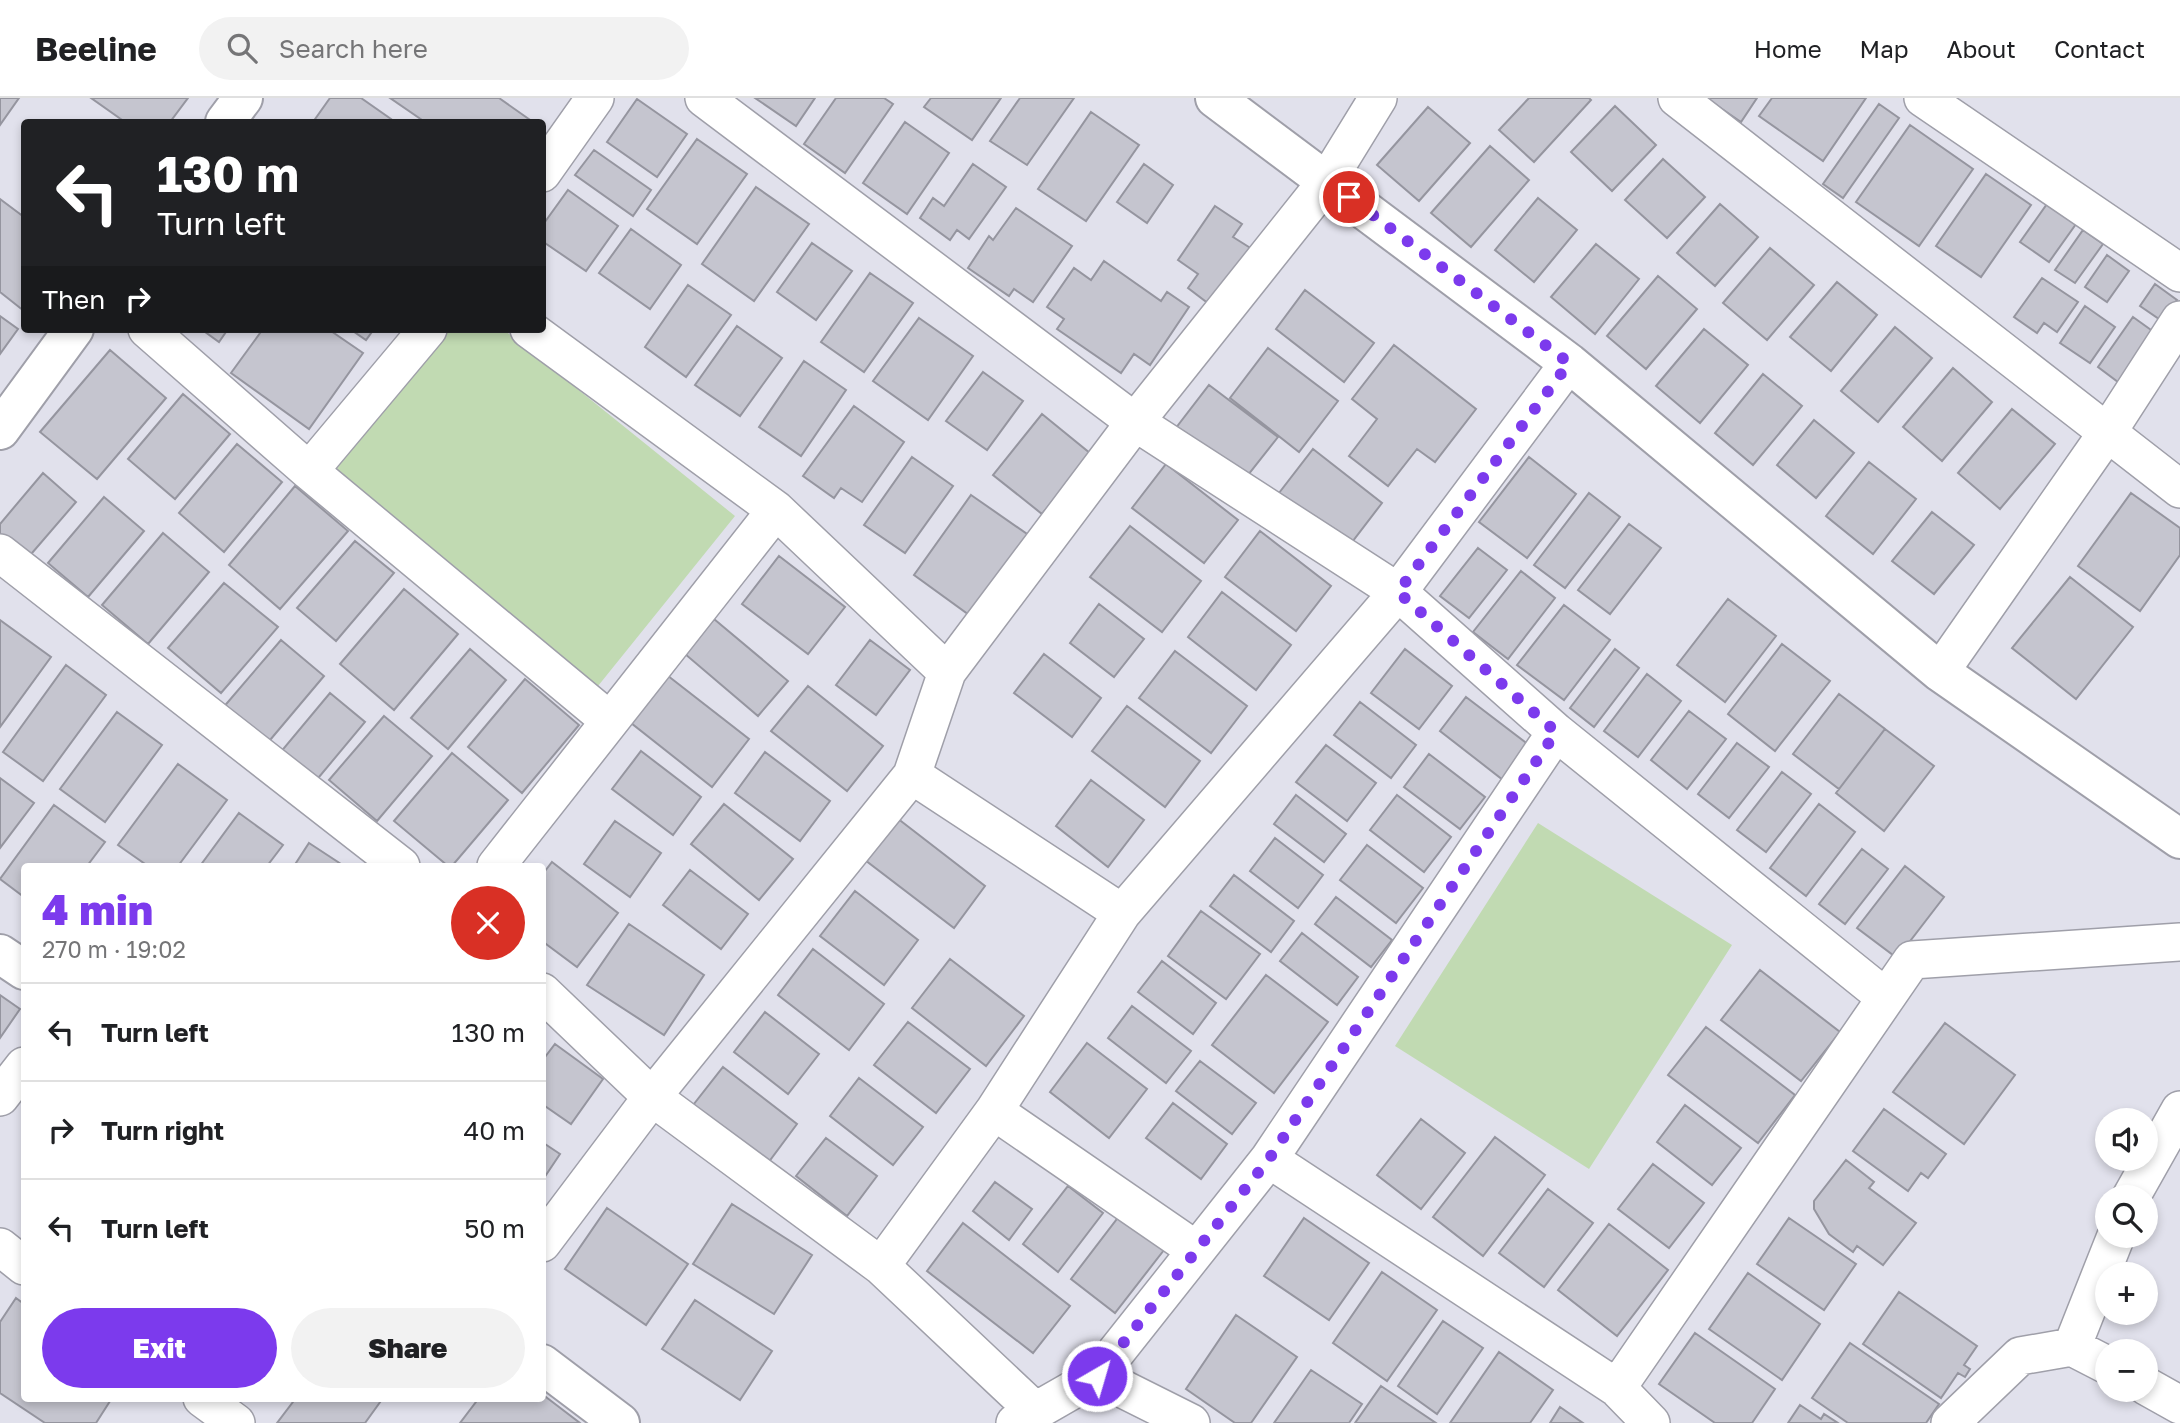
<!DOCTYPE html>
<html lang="en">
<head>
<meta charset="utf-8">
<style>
  body { margin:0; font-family:"Golos Text",sans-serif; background:#f2f2f2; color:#202124; height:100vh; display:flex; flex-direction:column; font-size:26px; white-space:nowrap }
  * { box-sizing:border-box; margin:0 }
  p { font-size:23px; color:#757577 }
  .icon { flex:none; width:38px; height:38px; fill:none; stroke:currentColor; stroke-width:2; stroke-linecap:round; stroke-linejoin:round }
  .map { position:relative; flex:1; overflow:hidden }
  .sheet { position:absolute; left:21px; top:765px; width:525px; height:539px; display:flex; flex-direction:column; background:#fff; border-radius:7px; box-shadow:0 4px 10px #0003 }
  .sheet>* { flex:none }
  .top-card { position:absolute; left:21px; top:21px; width:525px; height:214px; border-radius:7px; box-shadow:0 4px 10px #0003; background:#202124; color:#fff; overflow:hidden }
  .tools { position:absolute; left:2095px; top:1010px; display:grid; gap:14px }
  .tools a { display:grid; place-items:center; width:63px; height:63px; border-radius:50%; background:#fff; box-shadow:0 4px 10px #0003; font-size:35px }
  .pin { position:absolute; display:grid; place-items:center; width:60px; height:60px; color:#fff; margin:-30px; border:4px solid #fff; border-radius:50%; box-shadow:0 2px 7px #0007 }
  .me { position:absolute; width:77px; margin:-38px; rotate:38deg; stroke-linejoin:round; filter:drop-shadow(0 0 5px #0008) }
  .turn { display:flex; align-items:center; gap:24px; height:147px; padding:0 21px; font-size:32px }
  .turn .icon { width:91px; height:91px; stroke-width:2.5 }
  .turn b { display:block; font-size:49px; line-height:60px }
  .then { display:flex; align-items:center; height:66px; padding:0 21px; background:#0003; gap:14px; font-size:26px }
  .round { display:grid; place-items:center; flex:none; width:74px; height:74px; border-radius:37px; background:#f2f2f2 }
  .headline { display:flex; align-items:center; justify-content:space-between; height:119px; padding:0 21px }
  h1 { font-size:42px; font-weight:800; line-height:52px; color:#7c3aed }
  .action { display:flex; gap:14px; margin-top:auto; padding:14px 21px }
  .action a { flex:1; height:80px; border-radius:42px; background:#7c3aed; color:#fff; font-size:28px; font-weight:800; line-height:80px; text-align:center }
  .action a+a { background:#f2f2f2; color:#202124 }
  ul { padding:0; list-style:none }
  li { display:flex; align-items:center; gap:21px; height:98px; padding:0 21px; border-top:2px solid #e0e0e0 }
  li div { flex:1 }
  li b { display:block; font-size:26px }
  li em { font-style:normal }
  header { display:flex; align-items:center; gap:42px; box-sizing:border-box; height:98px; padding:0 35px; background:#fff; border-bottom:2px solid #e0e0e0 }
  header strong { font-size:33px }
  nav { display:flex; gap:38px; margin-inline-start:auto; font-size:24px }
  .search { width:490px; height:63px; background:#f2f2f2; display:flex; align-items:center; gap:18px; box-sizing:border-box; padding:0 24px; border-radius:38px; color:#757577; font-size:26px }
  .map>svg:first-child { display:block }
  .park { fill:#c1dab2 }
  .building { fill:#c5c5cf; stroke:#95959f; stroke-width:2 }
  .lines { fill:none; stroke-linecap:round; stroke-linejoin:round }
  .street-casing { stroke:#9f9fa9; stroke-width:40 }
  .secondary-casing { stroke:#9f9fa9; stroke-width:42 }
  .street { stroke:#fff; stroke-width:37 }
  .secondary { stroke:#fff; stroke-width:38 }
  .route { stroke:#7c3aed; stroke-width:12; stroke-dasharray:0 21.6 }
</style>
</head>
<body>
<header>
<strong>Beeline</strong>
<div class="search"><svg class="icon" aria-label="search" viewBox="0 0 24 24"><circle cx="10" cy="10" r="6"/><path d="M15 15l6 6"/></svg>Search here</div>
<nav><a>Home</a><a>Map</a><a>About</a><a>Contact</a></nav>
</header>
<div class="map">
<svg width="2180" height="1325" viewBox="0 0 2180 1325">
  <rect width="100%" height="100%" fill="#e1e1ec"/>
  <path class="park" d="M449 231H503L735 418 598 588 333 375Z
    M1538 725 1732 847 1589 1071 1395 948Z"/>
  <path class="building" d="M0 0H19L0 27Z
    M91 0H188L170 24H125Z
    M330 0H361L391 21 389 24H313Z
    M390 0H499L533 24H425Z
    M755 0H815L796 28Z
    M836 0H884L893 6 845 75 804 46Z
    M931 0H1001L972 42 924 9Z
    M1020 0H1074L1027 67 990 43Z
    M1529 0H1589L1591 2 1534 64 1499 32Z
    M1706 0H1757L1741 24Z
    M1772 0H1866L1823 63 1759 18Z
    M637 1 687 36 657 79 607 44Z
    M1879 6 1899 20 1843 100 1823 86Z
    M1615 8 1656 47 1612 93 1571 54Z
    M1428 9 1470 45 1419 103 1377 67Z
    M1091 14 1139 47 1086 123 1038 91Z
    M905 24 949 55 907 116 863 85Z
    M1910 27 1973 71 1919 148 1856 104Z
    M697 41 747 76 697 146 647 111Z
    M1490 48 1529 82 1471 149 1431 115Z
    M594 52 651 92 633 118 575 77Z
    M1663 61 1705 99 1667 140 1625 102Z
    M973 66 1006 89 969 141 957 132 950 142 920 120 933 100 944 108Z
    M1144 66 1173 87 1147 125 1117 104Z
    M1986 76 2031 107 1981 179 1936 148Z
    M756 89 809 126 754 203 702 166Z
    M568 92 618 128 586 173 542 143V128Z
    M1538 100 1577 132 1534 184 1495 152Z
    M0 101 24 119V213L0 194Z
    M1720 106 1758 139 1715 188 1677 155Z
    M2047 106 2076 126 2049 164 2020 144Z
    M1215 108 1242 126 1233 139 1252 151 1213 209 1188 190 1198 176 1178 162Z
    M1016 110 1072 148 1033 204 1014 191 1009 198 968 170 989 138 993 142Z
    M631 131 681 167 650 211 599 175Z
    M2083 132 2103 146 2075 185 2055 172Z
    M812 145 852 173 816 222 777 194Z
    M1596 146 1639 181 1595 236 1551 199Z
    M1770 150 1814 187 1767 242 1723 205Z
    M2107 157 2129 173 2107 204 2085 189Z
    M1104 163 1161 203 1167 194 1189 209 1150 267 1134 256 1121 275 1057 231 1064 221 1047 209 1074 170 1091 182Z
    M870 175 913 205 864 274 821 244Z
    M1658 178 1697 211 1646 271 1607 238Z
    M2042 180 2078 204 2057 234 2044 225 2037 235 2014 219Z
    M1837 184 1877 217 1831 273 1790 239Z
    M2155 186 2177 202 2162 223 2140 208Z
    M688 187 731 217 686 279 645 249Z
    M1305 192 1374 245 1344 284 1276 231Z
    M2085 208 2115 229 2090 265 2060 245Z
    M0 218 18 231 0 256Z
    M2133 219 2158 237 2122 287 2098 269Z
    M919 220 973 258 928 322 873 283Z
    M737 228 782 260 740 318 695 287Z
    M1895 229 1932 260 1878 324 1841 293Z
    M201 231H228L219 244Z
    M263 231H328L363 255 309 331 231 275Z
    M350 231H374L366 242Z
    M1704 231 1748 267 1700 325 1656 288Z
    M1394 247 1476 311 1435 364 1417 351 1388 388 1349 358 1377 321 1352 301Z
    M1268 250 1338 303 1299 354 1230 300Z
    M110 252 166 300 97 381 40 334Z
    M804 263 846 292 801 358 759 329Z
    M1953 270 1992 304 1942 363 1903 329Z
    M983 274 1023 303 987 352 946 323Z
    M1763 276 1802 308 1753 367 1715 335Z
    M1209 287 1278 339 1240 387 1172 335Z
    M183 296 230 336 175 401 128 361Z
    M854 308 904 344 862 404 841 390 834 400 803 378Z
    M2012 311 2055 346 2000 411 1958 375Z
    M1042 316 1091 356 1042 416 993 377Z
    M1814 322 1854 355 1816 400 1777 367Z
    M237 346 282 384 224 454 179 415Z
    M1313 351 1382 405 1349 448 1279 395Z
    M912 359 953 388 905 455 864 427Z
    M1529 359 1576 396 1527 460 1479 424Z
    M1869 364 1916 401 1873 456 1826 418Z
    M1166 366 1238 422 1204 465 1132 410Z
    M43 375 76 404 26 462 0 440V426Z
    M295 388 348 433 280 511 229 467Z
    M1589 395 1620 419 1565 490 1534 467Z
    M2131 395 2180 430V457L2140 513 2078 468Z
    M971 397 1030 438 972 519 914 477Z
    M104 399 144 433 88 499 48 465Z
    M1932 414 1974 447 1934 496 1892 463Z
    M1629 426 1661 450 1610 516 1578 492Z
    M1130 428 1201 483 1162 534 1090 479Z
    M1260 433 1331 488 1296 533 1225 479Z
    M163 435 209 474 148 546 102 507Z
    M355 443 394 475 336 543 297 510Z
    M1478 450 1507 472 1469 520 1440 498Z
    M779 458 845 509 808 556 742 506Z
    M1521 473 1555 500 1508 561 1473 534Z
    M2070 479 2133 529 2076 601 2012 550Z
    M224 485 278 529 221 595 168 550Z
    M404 491 458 536 394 612 340 566Z
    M1222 494 1291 547 1256 592 1188 539Z
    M1728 501 1776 538 1725 604 1677 567Z
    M1099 506 1144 541 1114 579 1070 545Z
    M1564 507 1610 542 1564 602 1517 567Z
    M714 521 788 583 758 618 685 556Z
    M0 522 51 559 0 629Z
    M281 542 324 578 265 648 222 611Z
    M870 542 910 572 876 617 836 587Z
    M1782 546 1830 583 1775 653 1728 616Z
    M470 551 506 582 448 651 411 620Z
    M1405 551 1452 588 1419 631 1371 595Z
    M1615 551 1639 570 1594 629 1570 610Z
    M1175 553 1247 608 1211 655 1139 600Z
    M1044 556 1101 600 1072 639 1014 595Z
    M66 567 106 597 43 683 3 654Z
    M663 574 749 641 712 689 626 621Z
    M1647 576 1681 603 1638 659 1604 633Z
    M525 581 579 627 522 695 468 649Z
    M808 588 883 648 847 693 771 633Z
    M330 595 365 624 314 685 279 656Z
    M1839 596 1885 631 1839 691 1793 656Z
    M1466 599 1529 647 1503 682 1440 633Z
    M1360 604 1416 647 1391 680 1334 637Z
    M1127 608 1200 663 1165 709 1092 653Z
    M1689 613 1726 641 1687 691 1651 662Z
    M117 614 162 647 105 724 60 691Z
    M384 618 432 658 377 723 329 682Z
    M1885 631 1934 668 1884 733 1836 695Z
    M1737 645 1769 669 1729 720 1698 696Z
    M1326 647 1376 685 1347 723 1296 684Z
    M641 653 701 699 673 737 612 691Z
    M765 654 830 703 800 743 735 695Z
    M452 655 508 702 452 768H448L394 723Z
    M1429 656 1485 699 1460 731 1404 689Z
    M178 666 227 702 178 768H148L118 747Z
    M1782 674 1811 696 1766 754 1737 732Z
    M0 680 34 705 0 750Z
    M1091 682 1144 722 1108 769 1056 728Z
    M1296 697 1346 736 1324 764 1274 726Z
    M1397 697 1451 739 1424 774 1370 732Z
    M724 706 793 761 759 802 691 746Z
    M1819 706 1855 734 1806 798 1770 770Z
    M54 707 105 744 87 768H24V799L0 781Z
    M239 715 283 747 267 768H200Z
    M897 720 985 788 954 830 865 762Z
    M615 723 661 755 630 799 584 766Z
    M1275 740 1323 777 1298 810 1250 773Z
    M309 745 344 768H294Z
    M1367 747 1423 790 1396 825 1340 782Z
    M1862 751 1888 771 1845 826 1819 806Z
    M552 764 618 815 577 869 542 843V777Z
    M1905 768 1944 799 1897 860 1857 830Z
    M690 772 748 816 721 851 663 807Z
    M1234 777 1294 823 1271 854 1210 808Z
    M855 793 918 842 884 887 820 838Z
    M1336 799 1392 842 1371 869 1315 826Z
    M1201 813 1260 856 1226 901 1168 858Z
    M629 826 704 877 664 937 587 887Z
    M1302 835 1358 879 1337 907 1280 863Z
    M813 851 884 906 849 952 778 897Z
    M950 861 1024 918 986 968 912 910Z
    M1162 863 1216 905 1193 936 1138 894Z
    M1760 872 1840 934 1801 983 1721 922Z
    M1266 877 1328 924 1274 995 1212 947Z
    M0 897 20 911 0 940Z
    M1132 908 1191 953 1166 985 1108 940Z
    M765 914 819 956 788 996 734 954Z
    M908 924 970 971 936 1015 874 967Z
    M1945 925 2015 977 1964 1046 1893 994Z
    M1706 929 1795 997 1758 1045 1668 977Z
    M1087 945 1147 991 1109 1040 1050 994Z
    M555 946 603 981 571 1026 542 1006V963Z
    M1200 963 1256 1005 1232 1036 1176 993Z
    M723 969 797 1026 765 1069 690 1011Z
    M859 980 923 1029 893 1067 830 1018Z
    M1173 1005 1227 1046 1201 1081 1146 1040Z
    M1685 1007 1741 1050 1712 1087 1657 1044Z
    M1884 1011 1946 1056 1928 1080 1921 1075 1908 1093 1853 1053Z
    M1421 1021 1465 1055 1421 1111 1377 1077Z
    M1495 1039 1545 1077 1483 1158 1433 1119Z
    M826 1040 877 1078 847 1118 796 1078Z
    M542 1044 560 1056 542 1083Z
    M1846 1062 1874 1084 1869 1090 1916 1125 1883 1167 1857 1148 1853 1154 1829 1136 1814 1111V1103Z
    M1653 1066 1704 1105 1669 1150 1618 1111Z
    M995 1084 1032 1111 1009 1142 973 1113Z
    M1068 1088 1103 1115 1058 1174 1023 1146Z
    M1548 1091 1593 1125 1544 1189 1499 1155Z
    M732 1106 812 1157 774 1216 693 1166Z
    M607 1110 688 1166 646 1227 565 1171Z
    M1120 1117 1164 1152 1115 1215 1071 1181Z
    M1304 1120 1369 1165 1329 1222 1264 1178Z
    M1789 1120 1856 1166 1824 1212 1757 1166Z
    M963 1125 1070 1208 1033 1255 927 1173Z
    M1609 1126 1668 1172 1617 1238 1558 1192Z
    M1382 1174 1437 1212 1387 1283 1333 1245Z
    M1748 1175 1820 1226 1782 1282 1709 1231Z
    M1899 1194 1977 1248 1964 1267 1970 1271 1965 1279 1958 1275 1941 1300 1863 1246Z
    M16 1200 24 1206V1300H112L96 1325H45L0 1295V1224Z
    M695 1202 772 1253 740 1302 662 1251Z
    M1236 1217 1297 1259 1251 1325H1235L1186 1291Z
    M1443 1223 1483 1250 1437 1316 1398 1288Z
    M1695 1235 1775 1291 1752 1325H1715L1659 1286Z
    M1850 1245 1939 1306 1926 1325H1848L1812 1300Z
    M1499 1254 1553 1292 1530 1325H1450Z
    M1311 1272 1362 1306 1349 1325H1274Z
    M1381 1288 1436 1325H1355Z
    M542 1296 580 1325H460L479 1300H542Z
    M296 1300H383L365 1325H277Z
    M1800 1307 1821 1321 1824 1316 1838 1325H1788Z
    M1560 1309 1583 1325H1550Z"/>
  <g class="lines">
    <g class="street-casing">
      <path id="street" d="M704 0 1135 324 1327 83 1378 0
        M1677 0 2180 391
        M1923 0 2180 175
        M542 75 595 0
        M147 231 309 373
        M428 231 309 373 610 623
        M529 231 776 412 947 574 1135 324 1398 494 1122 815
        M1569 265 1398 494 1556 634 1269 1061 1617 1290 1651 1325
        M0 455 401 768
        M1940 574 2107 335 2180 222
        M1556 634 1885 899
        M912 677 947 574
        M496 768 776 412
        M542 894 652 999 912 677 1122 815 994 1013 1196 1152
        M0 999 24 968
        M2131 1099 2180 1012
        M542 1145 652 999 881 1168 1034 1312
        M0 1149 24 1168
        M881 1168 994 1013
        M2072 1249 2116 1138
        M1097 1278 1191 1325
        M2146 1288 2180 1307
        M1617 1290 1912 862 2180 844
        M202 1300 236 1325
        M1015 1325 1097 1278 1269 1061
        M1950 1325 2020 1258 2072 1249 2107 1267"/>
    </g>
    <g class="secondary-casing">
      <path id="secondary" d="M1215 0 1569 265 1940 574 2180 741
        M225 24 243 0
        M0 332 74 231
        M0 856 24 872
        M542 1266 620 1325"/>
    </g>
    <use href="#street" class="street"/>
    <use href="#secondary" class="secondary"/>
  </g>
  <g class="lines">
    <path class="route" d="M1097 1278 1269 1061 1556 634 1398 494 1569 265 1349 99"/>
  </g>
</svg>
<div class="tools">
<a><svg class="icon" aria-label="sound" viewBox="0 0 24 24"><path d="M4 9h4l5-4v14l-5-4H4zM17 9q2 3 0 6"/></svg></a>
<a><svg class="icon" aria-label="search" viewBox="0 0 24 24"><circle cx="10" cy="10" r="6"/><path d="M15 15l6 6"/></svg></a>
<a>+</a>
<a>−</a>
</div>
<div class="pin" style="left:1349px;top:99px;background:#d93025"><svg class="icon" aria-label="arrive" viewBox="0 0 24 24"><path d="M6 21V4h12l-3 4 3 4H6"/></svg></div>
<svg class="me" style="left:1097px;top:1278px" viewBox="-20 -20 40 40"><circle r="17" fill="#7c3aed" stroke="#fff" stroke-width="3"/><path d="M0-11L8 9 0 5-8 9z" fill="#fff"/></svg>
<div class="top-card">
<div class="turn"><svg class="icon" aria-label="left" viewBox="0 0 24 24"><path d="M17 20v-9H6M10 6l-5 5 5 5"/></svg><div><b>130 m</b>Turn left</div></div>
<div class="then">Then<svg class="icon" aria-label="right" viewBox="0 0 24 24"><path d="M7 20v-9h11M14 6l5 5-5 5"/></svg></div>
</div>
<section class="sheet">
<div class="headline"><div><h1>4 min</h1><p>270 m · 19:02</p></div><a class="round" style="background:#d93025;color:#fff"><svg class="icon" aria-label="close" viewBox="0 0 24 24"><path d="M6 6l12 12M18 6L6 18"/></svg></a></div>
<ul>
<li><svg class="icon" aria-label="left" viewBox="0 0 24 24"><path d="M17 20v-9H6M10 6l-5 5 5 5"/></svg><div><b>Turn left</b></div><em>130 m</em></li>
<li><svg class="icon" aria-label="right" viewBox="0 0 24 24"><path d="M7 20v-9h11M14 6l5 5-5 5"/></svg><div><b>Turn right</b></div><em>40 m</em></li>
<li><svg class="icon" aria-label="left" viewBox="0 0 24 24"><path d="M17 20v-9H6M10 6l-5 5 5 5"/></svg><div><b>Turn left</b></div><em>50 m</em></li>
</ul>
<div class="action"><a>Exit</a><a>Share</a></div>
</section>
</div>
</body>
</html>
